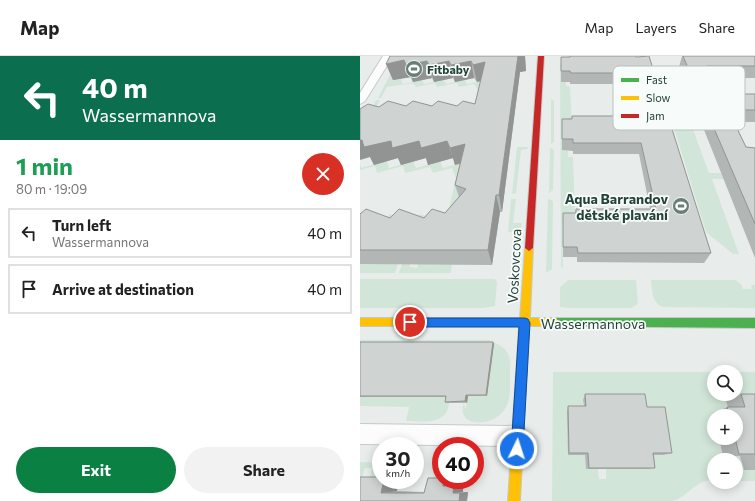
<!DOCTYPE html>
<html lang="en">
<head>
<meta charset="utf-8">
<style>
  body { margin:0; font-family:Commissioner,sans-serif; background:#f2f2f2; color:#222; height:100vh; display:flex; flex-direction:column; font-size:15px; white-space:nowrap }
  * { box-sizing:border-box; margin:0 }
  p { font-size:13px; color:#767676 }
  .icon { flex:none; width:22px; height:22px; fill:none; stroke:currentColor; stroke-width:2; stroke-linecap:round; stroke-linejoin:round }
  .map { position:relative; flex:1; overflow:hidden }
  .drawer { display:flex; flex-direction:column; background:#fff; width:360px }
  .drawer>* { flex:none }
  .hud { background:#0b6e4f; color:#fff; overflow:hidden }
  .fabs { position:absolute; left:347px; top:309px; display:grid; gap:8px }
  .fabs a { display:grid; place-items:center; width:36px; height:36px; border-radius:50%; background:#fff; box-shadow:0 2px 10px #0003; font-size:20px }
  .speed { position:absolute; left:12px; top:381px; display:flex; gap:8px; font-size:20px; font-weight:700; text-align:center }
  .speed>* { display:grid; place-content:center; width:52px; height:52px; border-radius:50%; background:#fff; box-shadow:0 2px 10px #0003; line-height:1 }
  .speed small { font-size:10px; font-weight:400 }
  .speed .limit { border:6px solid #d22; background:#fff; color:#111 }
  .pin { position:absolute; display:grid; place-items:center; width:34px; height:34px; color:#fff; margin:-17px; border:2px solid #fff; border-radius:50%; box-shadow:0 1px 4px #0007 }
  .me { position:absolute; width:44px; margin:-22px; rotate:4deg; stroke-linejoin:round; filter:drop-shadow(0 0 3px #0008) }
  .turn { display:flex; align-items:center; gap:14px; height:84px; padding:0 16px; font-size:18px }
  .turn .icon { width:52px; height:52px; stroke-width:2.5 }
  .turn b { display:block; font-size:28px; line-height:34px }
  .round { display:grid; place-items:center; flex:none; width:42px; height:42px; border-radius:21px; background:#f2f2f2 }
  .headline { display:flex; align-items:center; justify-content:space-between; height:68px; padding:0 16px }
  h1 { font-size:24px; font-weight:700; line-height:30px; color:#1e9e55 }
  .button { display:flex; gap:8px; margin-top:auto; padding:8px 16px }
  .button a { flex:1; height:46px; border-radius:24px; background:#0b8043; color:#fff; font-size:16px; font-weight:700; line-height:46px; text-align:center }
  .button a+a { background:#f2f2f2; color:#222 }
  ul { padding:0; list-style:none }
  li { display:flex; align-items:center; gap:12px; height:50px; margin:0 8px 6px; padding:0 8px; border:2px solid #e0e0e0; border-radius:0px }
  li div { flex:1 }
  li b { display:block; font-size:15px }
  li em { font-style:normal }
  header { display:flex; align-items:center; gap:24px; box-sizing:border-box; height:56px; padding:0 20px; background:#fff; border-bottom:1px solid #e0e0e0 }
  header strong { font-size:19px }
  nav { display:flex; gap:22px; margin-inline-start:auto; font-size:14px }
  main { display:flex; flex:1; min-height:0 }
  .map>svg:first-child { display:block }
  .green { fill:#d1e6d8; fill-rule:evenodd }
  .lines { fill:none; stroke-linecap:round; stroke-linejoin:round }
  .street-casing { stroke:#c5cac8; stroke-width:2 }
  .fast-casing { stroke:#c3cbc8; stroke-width:2 }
  .slow-casing { stroke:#c3cbc8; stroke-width:2 }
  .jam-casing { stroke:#c3cbc8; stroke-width:2 }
  .street { fill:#fcfcfc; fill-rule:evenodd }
  .fast { fill:#4caf50; fill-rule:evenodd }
  .slow { fill:#ffc107; fill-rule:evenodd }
  .jam { fill:#c62828; fill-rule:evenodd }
  .wall { fill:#b2b6b5 }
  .shaded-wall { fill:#919493 }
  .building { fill:#cfd4d2; stroke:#919493 }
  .route { fill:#1a73e8; stroke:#114b97 }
  .labels { text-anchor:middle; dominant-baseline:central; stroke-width:3.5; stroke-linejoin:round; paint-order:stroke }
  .far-poi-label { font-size:12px; font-weight:bold; fill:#24423a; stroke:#f7fbf9; text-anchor:start }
  .poi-label { font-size:14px; font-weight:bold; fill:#24423a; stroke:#f7fbf9; text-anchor:end }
  .street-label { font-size:14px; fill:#24423a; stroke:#f7fbf9 }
  .key { fill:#f7fbf9; stroke:#b8c4c0; stroke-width:1 }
  .key-label { font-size:11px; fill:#24423a }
</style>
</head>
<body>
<header>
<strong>Map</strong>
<nav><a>Map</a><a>Layers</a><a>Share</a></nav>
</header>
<main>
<section class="drawer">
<div class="hud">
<div class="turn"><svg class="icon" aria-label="left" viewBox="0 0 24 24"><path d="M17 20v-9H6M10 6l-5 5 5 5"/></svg><div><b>40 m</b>Wassermannova</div></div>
</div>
<div class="headline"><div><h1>1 min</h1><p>80 m · 19:09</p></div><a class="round" style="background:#d93025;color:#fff"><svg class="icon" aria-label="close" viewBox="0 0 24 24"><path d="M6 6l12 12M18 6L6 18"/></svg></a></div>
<ul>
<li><svg class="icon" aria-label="left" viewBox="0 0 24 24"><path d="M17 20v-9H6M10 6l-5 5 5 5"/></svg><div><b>Turn left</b><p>Wassermannova</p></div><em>40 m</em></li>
<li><svg class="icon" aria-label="arrive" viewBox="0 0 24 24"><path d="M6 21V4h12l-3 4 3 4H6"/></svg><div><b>Arrive at destination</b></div><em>40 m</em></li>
</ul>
<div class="button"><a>Exit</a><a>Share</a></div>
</section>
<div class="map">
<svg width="395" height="445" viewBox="0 0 395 445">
  <rect width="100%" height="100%" fill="#e8edeb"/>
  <path class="green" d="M201 8V26H206V30L210 31 212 68 202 94 208 95V101H213L215 159 202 168 203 213 201 210 200 9Z
    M33 13H39L36 19 38 23H41L43 28 62 24 64 28 84 24 86 28 105 24 107 28 126 24 131 31 122 33 125 38 122 48 118 53 126 56 117 65 98 60 93 65 75 60 68 65 51 60 44 65 27 59 8 71 5 77H0V74L16 44H20L14 55 21 56 38 60 45 55 62 61 69 55 86 61 92 55 106 59 113 52 118 34 114 28 99 31 97 27 77 31 75 27 56 31 53 27 27 31 21 42H18Z
    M296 14H311L325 52H335L337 56 327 57 349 117H361L364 123H352L379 198H373L346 176Z
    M191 43 194 45V86L191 88Z
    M157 91H168V93L161 94 156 137 152 138Z
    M190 91 194 94 193 134 189 137Z
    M27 105 29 112 53 105 56 112 80 105 83 112 108 105 113 117 101 121C106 133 102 144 94 154L104 158 92 173 68 164 60 173 37 164 29 173 6 164 0 170V158L21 166 30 158 52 166 60 158 78 164 89 152 96 122 92 112 73 117 70 111 45 117 43 110 17 117 15 110 0 114V107L1 112Z
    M151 143H156L153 167H162L161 172 157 175 148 176Z
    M188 143 192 144 193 146 192 213 186 217Z
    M0 208H38L35 217H0Z
    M42 208H50V211L57 212 58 208H92L91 217H39Z
    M0 223H135L137 226 135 250 122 252H0Z
    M208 224H276L278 247 275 250 271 252H208L200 251V231Z
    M291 224H375L381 228 383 233H392L391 229H395V252L303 251C292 247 292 235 291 224Z
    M0 284H129C147 291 152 298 150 316 150 326 151 338 148 347 139 373 94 373 104 347L105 352H106L108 340H127L0 288Z
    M193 316H354V338H376V316H395V345H367L369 357H353L354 382H359L380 400 384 414H395V425H376V404H354V424C336 423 329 440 313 445H192ZM223 344 287 413H246V423H239L238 413H226L225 399H208L224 356Z
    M0 341H87L86 347H89C87 370 62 365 46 365L49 351 0 350Z
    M0 406 21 407V421H10L12 412H5L2 422 0 421Z"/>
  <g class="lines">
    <g class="street-casing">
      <path id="street" d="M23 0H33L5 45 0 48V37Z
        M0 368 158 370 165 373 168 380 165 387 158 390 0 388Z"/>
    </g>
    <g class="fast-casing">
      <path id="fast" d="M194 262H395V272L194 270 191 269 189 266 191 263Z"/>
    </g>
    <g class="slow-casing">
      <path id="slow" d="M169 189 173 192 170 262H194L197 263 199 266 197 269 194 270H169L160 445H148L159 270H0V262H160L165 192Z"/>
    </g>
    <g class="jam-casing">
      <path id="jam" d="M178 0H184L173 192 169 195 165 192Z"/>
    </g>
    <use href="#street" class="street"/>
    <use href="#fast" class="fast"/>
    <use href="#slow" class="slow"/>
    <use href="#jam" class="jam"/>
  </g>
  <path class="wall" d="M165 0 166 15 160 16 142 156H140L132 209 0 208V158L30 162H64L85 157 99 141 95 129 100 107 95 109 93 102 68 109 66 102 41 109 38 102 14 109 10 101 19 51 46 50H97L115 48 121 25 117 26 114 22 95 26 93 22 74 26 72 22 53 26 51 21 33 24 26 8Z
    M275 0 351 197 344 207 217 206V201H203V157H215L216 153H290L279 98H213V95L202 94V63L271 60 264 28H210V26H201V1Z
    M322 0H395V22H352L360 38H395V66H374L386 91 395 92V202L319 11Z
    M0 286H133L134 288 127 340H108L107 347H86L85 346V341H0Z
    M225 338 287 351 312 397 303 399H294L295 412 287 413H226L225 399H208L207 356 208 350H224L223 344Z
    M381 338H395V414H384L380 400H363L359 382H376V360H354V362L353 357 368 351 366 345Z
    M0 421 37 435 64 436 68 422 93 430H103V436H108L107 445H0Z"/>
  <path class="shaded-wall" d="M158 0H165L166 15 160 16 142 156 139 139Z
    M44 4 51 21 33 24 26 8Z
    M67 5 72 22 53 26 46 9Z
    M89 5 93 22 74 26 69 9Z
    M111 5 114 22 95 26 91 9Z
    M125 6 128 23 117 26 113 9Z
    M0 84H2L31 85H87L93 102 68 109 66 102 41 109 38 102 14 109 10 101 0 104Z
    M105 88 110 105 95 109 90 92Z
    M136 139 140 156 132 209 128 194Z
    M133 286 134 288 127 340 126 339Z
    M106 339 108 340 107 347 105 345Z
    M24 424H39L37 435 21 437Z
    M84 424H94L93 430H83Z
    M94 430H103V436L93 437Z
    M108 436 107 445H99L100 437Z"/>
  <path class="building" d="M30 0H158L139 139H136L128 194H0V158L6 153 30 162 39 153 64 162 72 153 85 157 106 133 95 129 105 88 90 92 87 85 61 92 59 85 32 92 31 85 4 91 2 84H0V53L8 48 19 51 28 45 46 50 53 45 72 50 78 45 97 50 103 45 115 48 125 6 113 9 111 5 91 9 89 5 69 9 67 5 46 9 44 4 26 8Z
    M210 0H275L277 1 289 0 351 197H218L217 191H203V157H216V153H296L281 87H213V83H202V63H212V60H275L266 17H211L210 15H201V1H210Z
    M323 0H395V10H346L360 38H395V54H368L386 91 395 92V168Z
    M0 286H133L126 339H106L105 345 85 346 86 340H0Z
    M225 338H285L287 351H305L312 397H293L295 412H229L228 397H209L208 350H226Z
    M381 338H395V398H379L375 382H376V360H369L367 351H385Z
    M0 421H21V424H24L21 437H64L68 422H81V424H84L83 430H94L93 437H100L99 445H0Z"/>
  <path class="route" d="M50 262H165L168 263 170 267 163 393 161 398 157 399 153 398 151 393 159 271H50L47 269 45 266 47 263Z"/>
  <defs>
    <g id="stadium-disc" transform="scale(0.9)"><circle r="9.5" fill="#697e78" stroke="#f7fbf9"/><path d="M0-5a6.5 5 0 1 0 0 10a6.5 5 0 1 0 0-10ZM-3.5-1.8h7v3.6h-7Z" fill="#fff"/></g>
  </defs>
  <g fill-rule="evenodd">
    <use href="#stadium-disc" x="54" y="13"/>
    <use href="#stadium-disc" x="321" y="150"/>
  </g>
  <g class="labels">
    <g class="far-poi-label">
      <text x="67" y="13">Fitbaby</text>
    </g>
    <g class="poi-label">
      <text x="308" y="142">Aqua Barrandov<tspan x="308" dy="16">dětské plavání</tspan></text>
    </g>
    <g class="street-label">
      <text transform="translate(154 210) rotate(-87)">Voskovcova</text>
      <text x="233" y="267">Wassermannova</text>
    </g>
  </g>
  <rect x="253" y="10" width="132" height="64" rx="6" class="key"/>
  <rect x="261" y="22" width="18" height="4" fill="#4caf50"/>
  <rect x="261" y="40" width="18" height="4" fill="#ffc107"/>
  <rect x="261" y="58" width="18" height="4" fill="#c62828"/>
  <g class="key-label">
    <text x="286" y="28">Fast</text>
    <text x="286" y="46">Slow</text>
    <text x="286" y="64">Jam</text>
  </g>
</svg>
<div class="fabs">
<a><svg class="icon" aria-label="search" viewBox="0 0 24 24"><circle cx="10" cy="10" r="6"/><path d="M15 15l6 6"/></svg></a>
<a>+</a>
<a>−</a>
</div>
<div class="speed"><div>30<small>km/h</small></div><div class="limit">40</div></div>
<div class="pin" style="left:50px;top:266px;background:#d93025"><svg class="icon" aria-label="arrive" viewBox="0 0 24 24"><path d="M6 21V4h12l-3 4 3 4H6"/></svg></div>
<svg class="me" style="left:157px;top:393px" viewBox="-20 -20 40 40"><circle r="17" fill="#1a73e8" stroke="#fff" stroke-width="3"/><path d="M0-11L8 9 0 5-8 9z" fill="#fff"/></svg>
</div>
</main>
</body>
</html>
